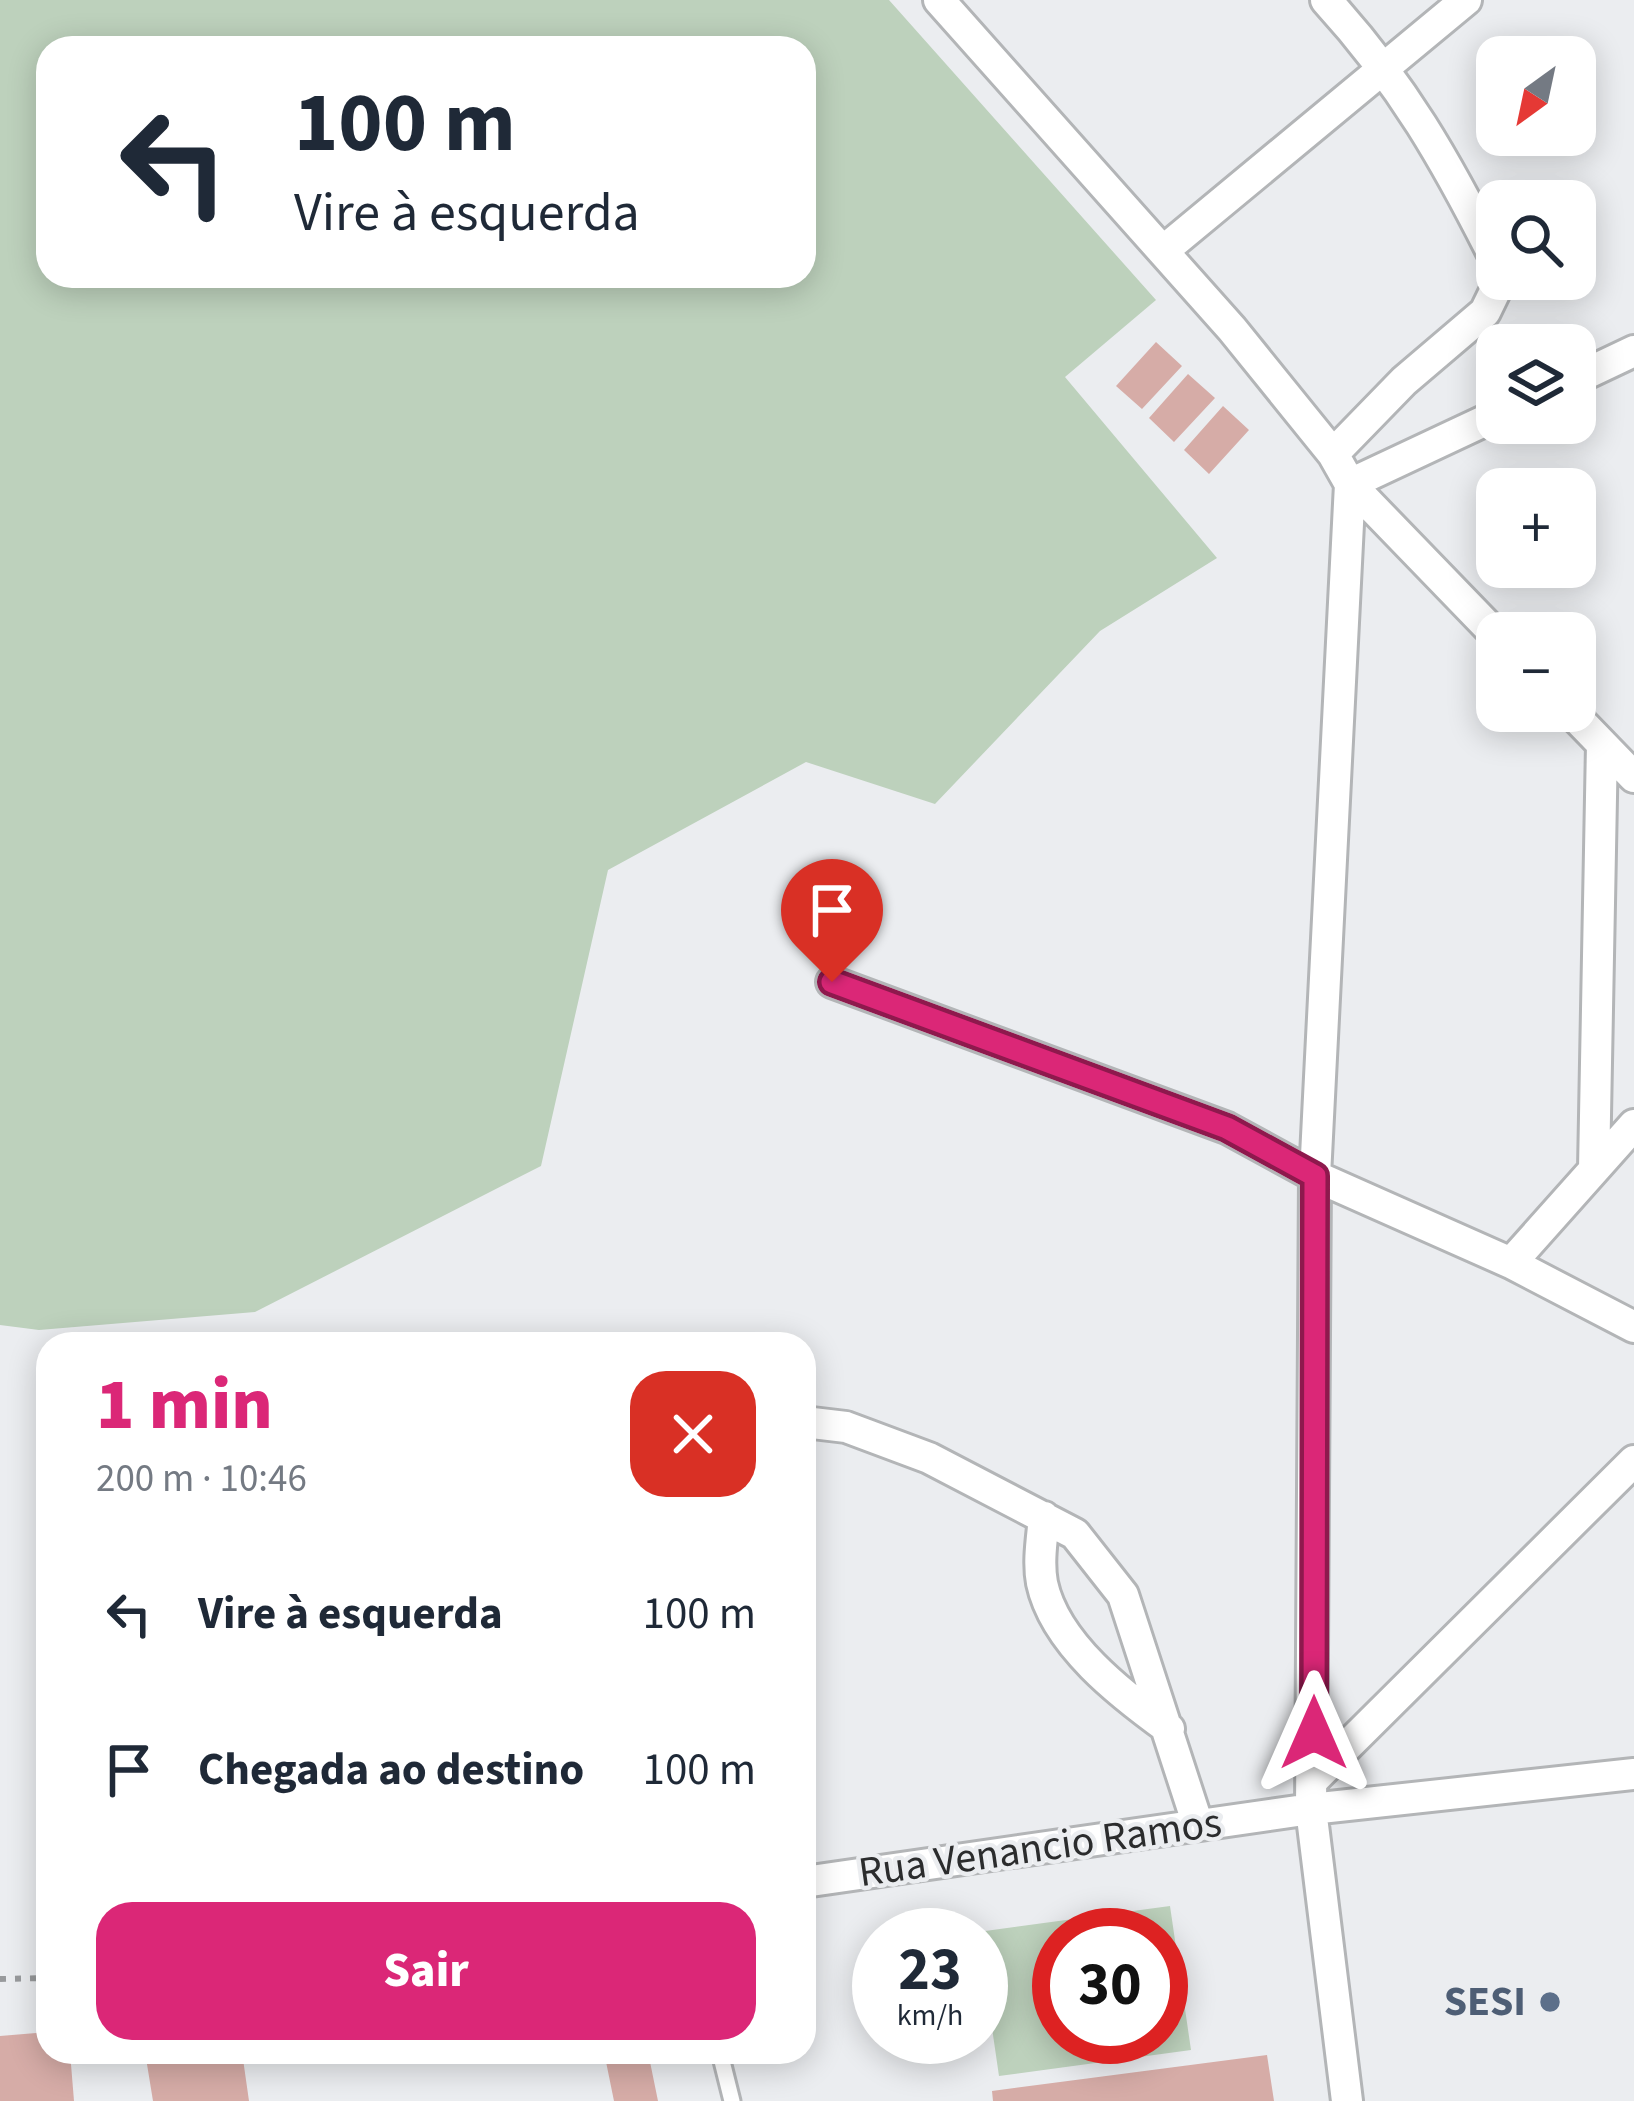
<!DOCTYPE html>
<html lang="pt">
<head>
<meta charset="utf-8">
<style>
  body { margin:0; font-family:"Source Sans 3",sans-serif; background:#f2f2f3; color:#1f2937; height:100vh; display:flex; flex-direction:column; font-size:45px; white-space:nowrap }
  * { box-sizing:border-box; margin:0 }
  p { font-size:39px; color:#747a83 }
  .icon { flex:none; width:66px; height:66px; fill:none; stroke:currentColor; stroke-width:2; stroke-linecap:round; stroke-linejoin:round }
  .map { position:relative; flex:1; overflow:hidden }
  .details { position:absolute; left:36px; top:1332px; width:780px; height:732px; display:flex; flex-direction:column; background:#fff; border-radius:36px; box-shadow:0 6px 30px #0003 }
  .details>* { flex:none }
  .banner { position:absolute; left:36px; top:36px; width:780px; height:252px; border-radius:36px; box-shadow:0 6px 30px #0003; background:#fff; color:#1f2937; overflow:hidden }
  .needle { width:78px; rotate:213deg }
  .fabs { position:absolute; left:1476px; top:36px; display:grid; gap:24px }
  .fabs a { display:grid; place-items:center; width:120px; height:120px; border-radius:24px; background:#fff; box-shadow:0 6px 30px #0003; font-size:60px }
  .speed { position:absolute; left:852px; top:1908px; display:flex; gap:24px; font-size:60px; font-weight:700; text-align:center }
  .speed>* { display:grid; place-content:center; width:156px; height:156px; border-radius:50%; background:#fff; box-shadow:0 6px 30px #0003; line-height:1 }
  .speed small { font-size:30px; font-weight:400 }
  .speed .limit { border:18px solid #d22; background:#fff; color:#111 }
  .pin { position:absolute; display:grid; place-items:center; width:102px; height:102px; color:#fff; margin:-123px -51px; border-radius:50% 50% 50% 0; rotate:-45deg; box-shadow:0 0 12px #0007 }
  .pin .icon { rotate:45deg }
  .me { position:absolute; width:132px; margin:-66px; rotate:0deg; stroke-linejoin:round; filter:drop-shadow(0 0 9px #0008) }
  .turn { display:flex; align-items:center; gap:42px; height:252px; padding:0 60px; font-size:54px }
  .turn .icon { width:156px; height:156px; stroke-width:2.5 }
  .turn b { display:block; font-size:84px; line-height:102px }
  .round { display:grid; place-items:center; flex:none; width:126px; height:126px; border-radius:36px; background:#f2f2f3 }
  .overview { display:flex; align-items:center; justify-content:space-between; height:204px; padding:0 60px }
  h1 { font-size:72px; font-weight:800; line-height:90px; color:#db2777 }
  .cta { display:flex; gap:24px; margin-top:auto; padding:24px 60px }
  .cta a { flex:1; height:138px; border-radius:36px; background:#db2777; color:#fff; font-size:48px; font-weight:800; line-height:138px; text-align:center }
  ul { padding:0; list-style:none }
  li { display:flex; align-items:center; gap:36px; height:156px; padding:0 60px }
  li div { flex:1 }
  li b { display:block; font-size:45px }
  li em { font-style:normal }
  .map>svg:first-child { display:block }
  .green { fill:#bdd1bc; fill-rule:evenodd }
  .building { fill:#d6aca7 }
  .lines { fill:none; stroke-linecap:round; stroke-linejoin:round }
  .lane-casing { stroke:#b3b5b7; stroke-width:21 }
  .street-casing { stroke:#b3b5b7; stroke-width:36 }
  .path { stroke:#989a9c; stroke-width:6; stroke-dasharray:6 9; stroke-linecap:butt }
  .lane { stroke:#fff; stroke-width:15 }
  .street { stroke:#fff; stroke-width:30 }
  .route-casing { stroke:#8e194d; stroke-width:30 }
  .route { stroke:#db2777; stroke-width:21 }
  .service-dot { fill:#5c6f8a; stroke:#ebedf0; stroke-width:4.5 }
  .labels { text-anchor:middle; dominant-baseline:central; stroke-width:9; stroke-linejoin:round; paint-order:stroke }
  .street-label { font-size:42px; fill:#2b2c2d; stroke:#ebedf0 }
  .service-label { font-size:42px; font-weight:bold; fill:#4e5e75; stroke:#ebedf0; text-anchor:end }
</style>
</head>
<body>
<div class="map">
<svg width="1634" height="2101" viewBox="0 0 1634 2101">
  <rect width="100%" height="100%" fill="#ebedf0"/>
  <path class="green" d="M0 0H889L1156 300 1065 377 1217 558 1100 631 935 804 806 762 608 870 541 1166 255 1312 39 1330 0 1325ZM48 48H804V276H48Z
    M1170 1906 1191 2050 999 2076 978 1932ZM1059 1935H1161V2037H1059Z"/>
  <path class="building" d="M1156 342 1182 366 1142 409 1116 386Z
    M1188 374 1215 398 1174 442 1149 418Z
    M1223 406 1249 430 1209 474 1184 450Z
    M48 2032V2052H70L74 2101H0V2036Z
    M145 2052H242L249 2101H153Z
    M604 2052H648L658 2101H614Z
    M1267 2055 1274 2101H993L992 2091Z"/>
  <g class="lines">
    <g class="lane-casing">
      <path id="lane" d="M721 2057 732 2101"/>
    </g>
    <g class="street-casing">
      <path id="street" d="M939 0 1232 329 1333 454 1350 484 1315 1176 1311 1809 1347 2101
        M1326 0C1402 83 1447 162 1497 262
        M1163 251 1466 0
        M1575 379 1634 351
        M1497 415 1350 484 1497 636
        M1333 454 1404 381 1485 312 1501 279
        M1570 711 1634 777
        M832 982 1227 1128 1315 1176 1511 1263 1634 1327
        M1594 1169 1602 744
        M1511 1263 1634 1125
        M804 1422 846 1427 929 1458 1075 1534 1123 1595 1198 1825
        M1044 1517C1042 1539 1038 1562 1042 1583 1055 1644 1122 1695 1169 1729
        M1314 1779 1634 1461
        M804 1882 1311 1809 1634 1774"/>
    </g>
    <path class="path" d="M0 1979 48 1978"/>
    <use href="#lane" class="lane"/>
    <use href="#street" class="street"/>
  </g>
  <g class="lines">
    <g class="route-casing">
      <path id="route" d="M832 982 1227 1128 1315 1176 1314 1733"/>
    </g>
    <use href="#route" class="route"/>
  </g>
  <circle class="service-dot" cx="1550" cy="2002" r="12"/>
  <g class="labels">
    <g class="street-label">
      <text transform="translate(1040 1848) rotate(-8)">Rua Venancio Ramos</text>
    </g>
    <g class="service-label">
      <text x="1526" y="2002">SESI</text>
    </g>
  </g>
</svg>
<div class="fabs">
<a><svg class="needle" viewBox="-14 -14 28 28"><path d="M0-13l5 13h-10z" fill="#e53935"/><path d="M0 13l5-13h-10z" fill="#747a83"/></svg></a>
<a><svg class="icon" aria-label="search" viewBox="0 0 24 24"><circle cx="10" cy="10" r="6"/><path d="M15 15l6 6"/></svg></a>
<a><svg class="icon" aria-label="layers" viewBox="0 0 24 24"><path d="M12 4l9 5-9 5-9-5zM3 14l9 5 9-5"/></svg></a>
<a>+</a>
<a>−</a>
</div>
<div class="speed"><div>23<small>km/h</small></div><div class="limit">30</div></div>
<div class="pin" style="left:832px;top:982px;background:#d93025"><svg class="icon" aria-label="arrive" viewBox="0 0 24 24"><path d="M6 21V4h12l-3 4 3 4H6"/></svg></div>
<svg class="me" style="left:1314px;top:1733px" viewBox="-20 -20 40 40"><path d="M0-17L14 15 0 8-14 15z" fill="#db2777" stroke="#fff" stroke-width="4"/></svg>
<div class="banner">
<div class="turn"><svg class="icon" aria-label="left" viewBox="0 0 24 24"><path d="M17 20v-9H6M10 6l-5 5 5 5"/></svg><div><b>100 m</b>Vire à esquerda</div></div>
</div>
<section class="details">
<div class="overview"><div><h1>1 min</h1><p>200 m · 10:46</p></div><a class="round" style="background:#d93025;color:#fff"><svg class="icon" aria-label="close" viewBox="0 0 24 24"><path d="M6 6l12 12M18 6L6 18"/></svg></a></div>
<ul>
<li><svg class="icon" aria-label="left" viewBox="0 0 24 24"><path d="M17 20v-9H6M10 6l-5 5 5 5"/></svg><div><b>Vire à esquerda</b></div><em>100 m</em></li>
<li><svg class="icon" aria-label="arrive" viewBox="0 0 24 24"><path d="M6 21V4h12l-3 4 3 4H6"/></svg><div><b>Chegada ao destino</b></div><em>100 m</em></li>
</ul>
<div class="cta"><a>Sair</a></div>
</section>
</div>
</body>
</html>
